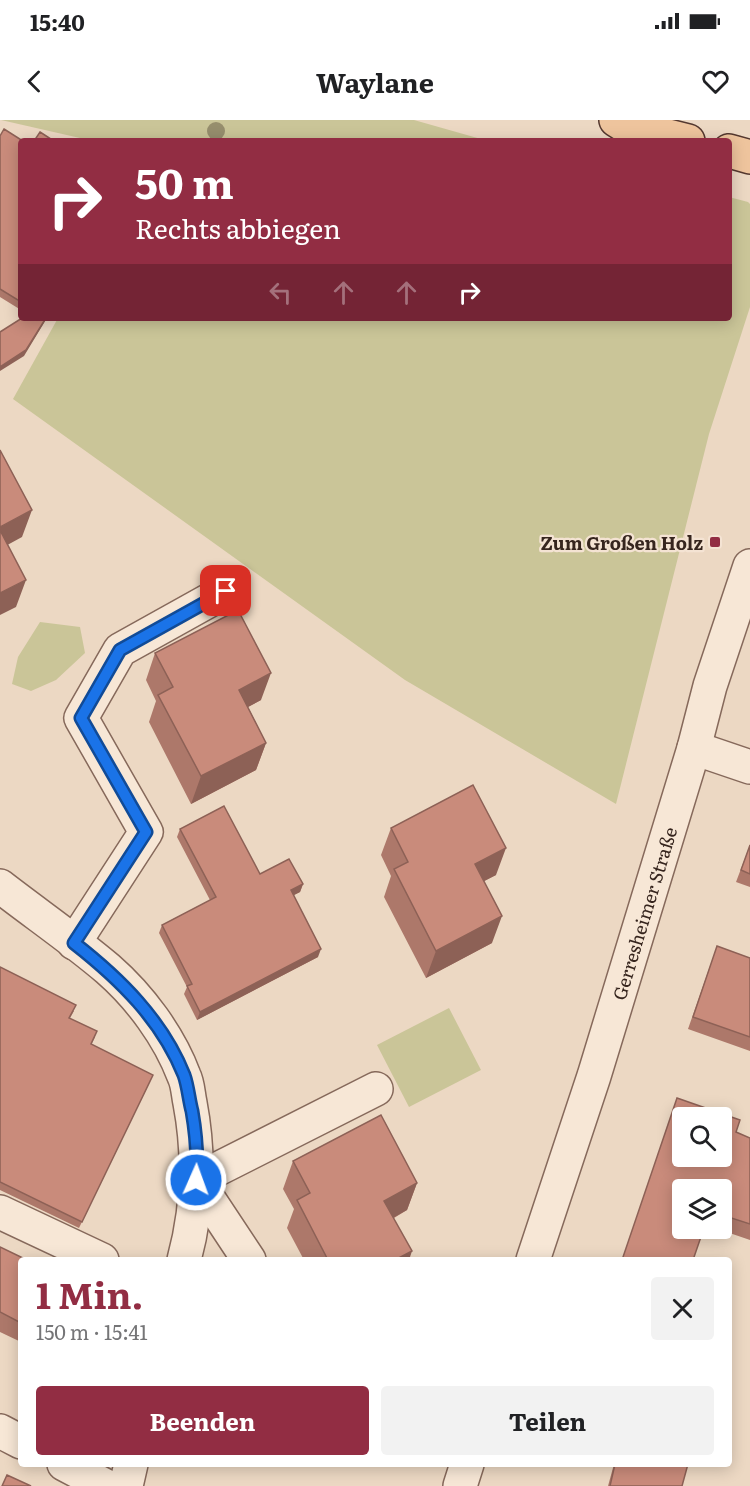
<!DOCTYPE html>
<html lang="de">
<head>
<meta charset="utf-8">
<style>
  body { margin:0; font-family:Literata,serif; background:#f2f2f2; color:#202124; height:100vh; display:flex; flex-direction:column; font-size:22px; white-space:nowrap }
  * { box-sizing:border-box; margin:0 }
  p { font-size:20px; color:#757577 }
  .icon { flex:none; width:33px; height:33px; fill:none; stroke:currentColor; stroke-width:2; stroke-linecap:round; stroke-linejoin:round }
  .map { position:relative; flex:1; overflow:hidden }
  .sheet { position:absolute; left:18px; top:1137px; width:714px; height:210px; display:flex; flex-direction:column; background:#fff; border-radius:6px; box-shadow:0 3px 15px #0003 }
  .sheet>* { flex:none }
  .top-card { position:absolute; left:18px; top:18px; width:714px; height:183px; border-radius:6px; box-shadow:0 3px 15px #0003; background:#922d43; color:#fff; overflow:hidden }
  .fabs { position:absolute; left:672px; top:987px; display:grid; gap:12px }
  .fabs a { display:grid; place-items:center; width:60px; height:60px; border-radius:6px; background:#fff; box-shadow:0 3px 15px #0003; font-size:30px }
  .pin { position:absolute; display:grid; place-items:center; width:51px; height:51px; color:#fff; margin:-26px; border-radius:12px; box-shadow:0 3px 9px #0006 }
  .me { position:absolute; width:66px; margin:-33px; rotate:2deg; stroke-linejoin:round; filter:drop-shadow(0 0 4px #0008) }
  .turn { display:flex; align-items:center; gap:21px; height:126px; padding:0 18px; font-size:27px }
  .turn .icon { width:78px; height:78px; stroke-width:2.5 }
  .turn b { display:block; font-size:42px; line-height:51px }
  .lanes { display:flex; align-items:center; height:57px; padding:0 18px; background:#0003; justify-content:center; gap:30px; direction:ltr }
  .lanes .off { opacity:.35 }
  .round { display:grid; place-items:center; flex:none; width:63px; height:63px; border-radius:6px; background:#f2f2f2 }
  .summary { display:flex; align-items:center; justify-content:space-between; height:102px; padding:0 18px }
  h1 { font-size:36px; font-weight:700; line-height:45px; color:#922d43 }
  .primary-button { display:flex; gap:12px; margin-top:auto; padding:12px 18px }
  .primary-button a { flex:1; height:69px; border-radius:6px; background:#922d43; color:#fff; font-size:24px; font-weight:700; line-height:69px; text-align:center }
  .primary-button a+a { background:#f2f2f2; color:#202124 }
  .status { display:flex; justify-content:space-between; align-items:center; height:42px; padding:0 30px; background:#fff; direction:ltr }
  .status svg { height:16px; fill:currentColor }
  header { display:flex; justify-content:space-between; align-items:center; height:78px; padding:0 18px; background:#fff; font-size:27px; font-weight:700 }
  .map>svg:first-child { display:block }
  .park { fill:#cac598 }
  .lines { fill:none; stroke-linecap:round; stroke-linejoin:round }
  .minor-casing { stroke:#86695b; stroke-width:36 }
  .major-casing { stroke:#54382f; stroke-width:36 }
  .minor { stroke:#f7e7d6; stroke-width:33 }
  .major { stroke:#eec49d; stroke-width:33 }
  .tree { fill:#968e6d }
  .wall { fill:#ad786a }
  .shaded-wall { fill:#8d6156 }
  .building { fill:#c98b7b; stroke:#8d6156; stroke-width:1.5; fill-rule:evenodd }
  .route-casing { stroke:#114b97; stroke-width:15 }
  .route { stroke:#1a73e8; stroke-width:10 }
  .poi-dot { fill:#922d43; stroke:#f4e3d3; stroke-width:2 }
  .labels { text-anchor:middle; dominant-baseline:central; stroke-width:4.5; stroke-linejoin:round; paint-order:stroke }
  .poi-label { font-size:18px; font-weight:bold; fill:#36251e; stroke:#f4e3d3; text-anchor:end }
  .street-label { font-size:18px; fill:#36251e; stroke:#f4e3d3 }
</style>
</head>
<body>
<div class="status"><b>15:40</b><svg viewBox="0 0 49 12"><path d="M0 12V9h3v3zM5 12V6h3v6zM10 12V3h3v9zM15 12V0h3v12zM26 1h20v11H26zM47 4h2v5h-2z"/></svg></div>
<header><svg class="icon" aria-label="back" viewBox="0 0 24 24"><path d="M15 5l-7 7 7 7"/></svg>Waylane<svg class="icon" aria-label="heart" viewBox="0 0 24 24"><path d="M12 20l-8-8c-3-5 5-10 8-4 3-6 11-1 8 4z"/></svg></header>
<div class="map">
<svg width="750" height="1366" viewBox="0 0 750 1366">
  <rect width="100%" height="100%" fill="#ecd8c3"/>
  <path class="park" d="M1 0H414L488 21H93Z
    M729 77 748 82 750 84V187L709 314 616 684 405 560 13 279 58 198H729Z
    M40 502 80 507 85 533 56 560 31 571 12 564 18 537Z
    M449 888 481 950 409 987 377 925Z"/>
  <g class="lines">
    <g class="minor-casing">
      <g id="minor">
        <path d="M694 628 750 647"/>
        <path d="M0 766C36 794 74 820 108 849 140 877 169 916 184 956 188 964 188 974 190 983 200 1036 198 1088 184 1140"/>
        <path d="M74 823 146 712 81 598 120 530 226 471"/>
        <path d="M0 1092 102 1140"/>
        <path d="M249 1140 196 1060 376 969"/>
        <path id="s1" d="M533 1140 594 956 694 628 710 566 750 446"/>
        <path d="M0 1311 21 1322"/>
        <path d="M64 1344 106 1366"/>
        <path d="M126 1366 131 1344"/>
        <path d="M460 1366 467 1344"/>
      </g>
    </g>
    <g class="major-casing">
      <path id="major" d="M616 0 624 5 688 21
        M729 31 750 37"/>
    </g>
    <use href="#minor" class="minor"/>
    <use href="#major" class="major"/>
  </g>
  <circle class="tree" cx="216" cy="11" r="9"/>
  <path class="wall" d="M0 16 21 21V190L0 177Z
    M155 533 261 580 248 587 266 623 256 650 191 684 149 602 156 581 146 560Z
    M391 708 496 755 484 761 492 823 426 858 384 777 391 756 381 735Z
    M180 709 260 754 303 764 300 772 294 775 318 837 197 900 184 874 187 867 159 813 162 805 210 780 177 717Z
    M750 725V767L736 762Z
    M717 826 750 838V931L688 909Z
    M0 847 74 891 70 898 95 917 91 925 153 955 79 1108 0 1070Z
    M736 1012 750 1018V1120L715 1108H722V1070H682Z
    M293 1041 417 1063 407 1090 394 1098 409 1140H304L287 1108 294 1089 283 1069Z
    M0 1127 21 1140V1222L0 1212Z
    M614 1344H688L682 1366H608Z"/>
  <path class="shaded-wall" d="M46 198H47L24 236 0 251V247Z
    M32 390 22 417 0 429V407Z
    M26 460 16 487 0 495V473Z
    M271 553 261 580 229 597 239 570Z
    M266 623 256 650 191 684 201 656Z
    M506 728 496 755 465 771 475 744Z
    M303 764 300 772 288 778 291 770Z
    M502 796 492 823 426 858 436 831Z
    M321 829 318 837 197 900 200 892Z
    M417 1063 407 1090 375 1108 384 1081Z
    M412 1131 409 1140H395Z"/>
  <path class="building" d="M4 9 23 21H21V182L0 169V16Z
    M40 12 54 21H34Z
    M22 198H46L26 230 0 247V212Z
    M0 330 32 390 0 407Z
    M0 410 26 460 0 473Z
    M238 490 271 553 239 570 266 623 201 656 158 575 173 567 155 533Z
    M473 665 506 728 475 744 502 796 436 831 394 749 408 742 391 708Z
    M224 686 260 754 289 739 303 764 291 770 321 829 200 892 187 866 192 864 162 805 216 777 180 709Z
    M750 725V754L741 750Z
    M717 826 750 838V917L693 897Z
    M0 847 76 885 69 898 97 911 91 924 153 955 82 1102 0 1062Z
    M677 978 740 1000 736 1012 750 1018V1104L722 1095V1070H682V1108H704L693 1140H622ZM682 998H722V1036H682Z
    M381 995 417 1063 384 1081 412 1131 395 1140H328L297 1080 310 1073 293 1041Z
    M0 1127 27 1140H21V1203L0 1192Z
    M615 1344H688L682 1366H610Z
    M7 1355 31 1366H2Z"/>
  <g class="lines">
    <g class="route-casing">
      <path id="route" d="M196 1060C198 1037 196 1014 192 991 189 980 188 966 184 955 162 900 120 859 74 823L146 712 81 598 120 530 226 471"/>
    </g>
    <use href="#route" class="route"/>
  </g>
  <rect class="poi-dot" x="709" y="416" width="12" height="12" rx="3"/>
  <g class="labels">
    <g class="poi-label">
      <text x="703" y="422">Zum Großen Holz</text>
    </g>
    <g class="street-label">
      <text stroke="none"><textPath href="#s1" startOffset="364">Gerresheimer Straße</textPath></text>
    </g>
  </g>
</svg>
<div class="fabs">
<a><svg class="icon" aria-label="search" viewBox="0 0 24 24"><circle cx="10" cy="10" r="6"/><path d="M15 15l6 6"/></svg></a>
<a><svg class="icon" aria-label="layers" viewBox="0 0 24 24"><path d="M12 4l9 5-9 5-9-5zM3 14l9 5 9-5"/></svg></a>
</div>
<div class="pin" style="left:226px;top:471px;background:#d93025"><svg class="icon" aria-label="arrive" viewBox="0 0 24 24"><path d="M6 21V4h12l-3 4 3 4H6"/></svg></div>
<svg class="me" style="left:196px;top:1060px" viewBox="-20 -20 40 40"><circle r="17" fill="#1a73e8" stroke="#fff" stroke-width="3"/><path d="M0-11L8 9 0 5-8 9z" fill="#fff"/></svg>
<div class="top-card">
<div class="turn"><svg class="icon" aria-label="right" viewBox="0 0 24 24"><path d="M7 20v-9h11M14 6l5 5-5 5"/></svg><div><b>50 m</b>Rechts abbiegen</div></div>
<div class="lanes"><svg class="icon off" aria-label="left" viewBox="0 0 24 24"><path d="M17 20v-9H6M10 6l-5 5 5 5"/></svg><svg class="icon off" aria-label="ahead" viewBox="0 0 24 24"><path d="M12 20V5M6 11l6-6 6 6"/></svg><svg class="icon off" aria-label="ahead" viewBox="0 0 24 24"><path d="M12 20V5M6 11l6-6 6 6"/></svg><svg class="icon" aria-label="right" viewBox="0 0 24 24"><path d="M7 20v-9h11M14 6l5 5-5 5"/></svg></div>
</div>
<section class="sheet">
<div class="summary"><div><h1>1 Min.</h1><p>150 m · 15:41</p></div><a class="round"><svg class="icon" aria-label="close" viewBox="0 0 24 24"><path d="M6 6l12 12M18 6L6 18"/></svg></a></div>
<div class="primary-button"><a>Beenden</a><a>Teilen</a></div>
</section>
</div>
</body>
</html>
